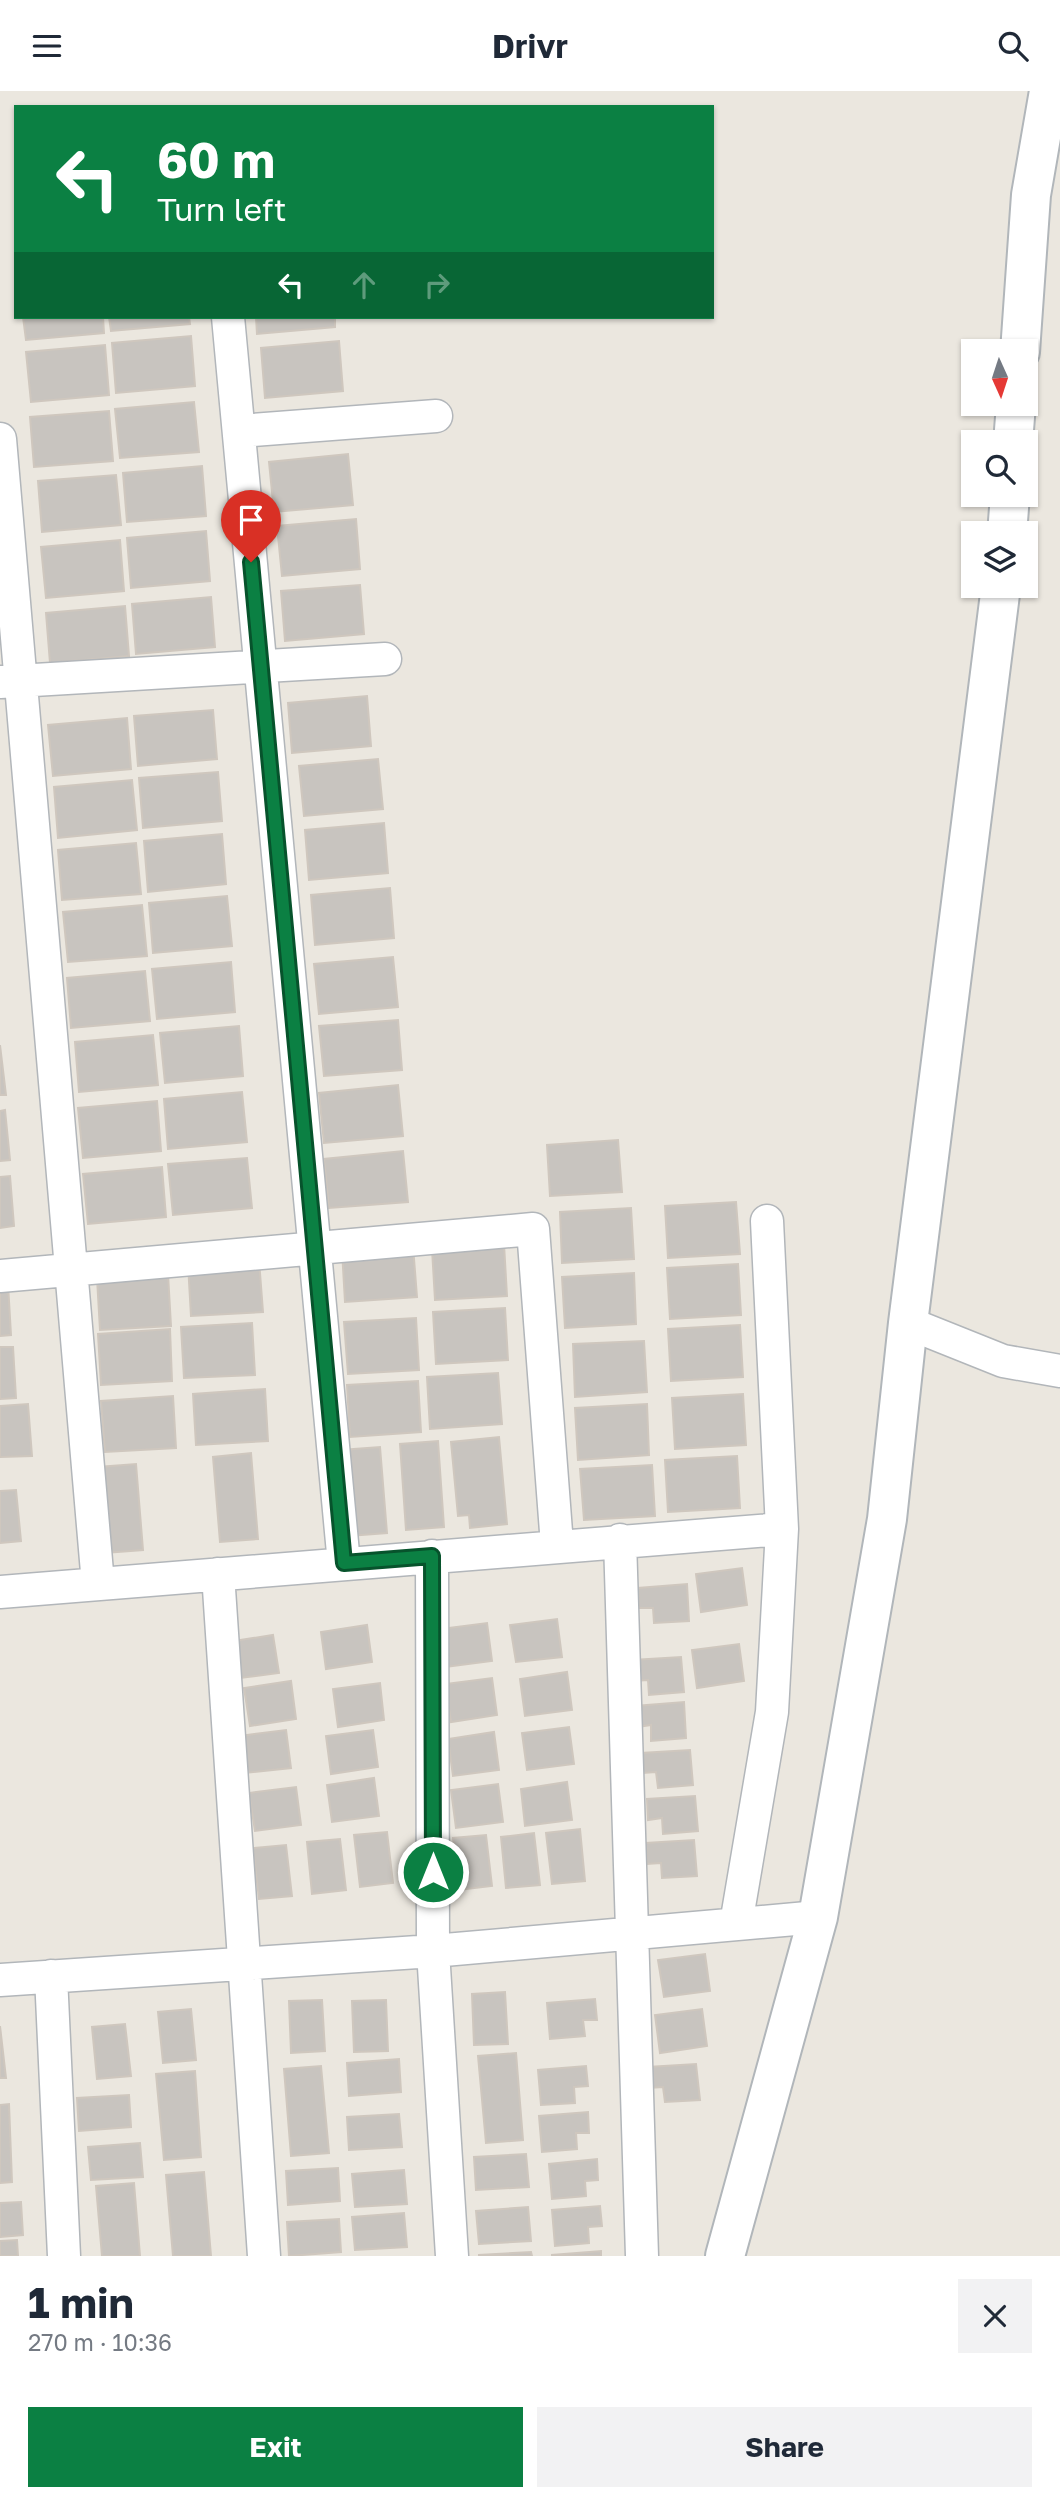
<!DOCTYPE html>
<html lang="en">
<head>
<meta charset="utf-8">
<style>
  body { margin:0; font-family:"Golos Text",sans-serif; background:#f2f2f3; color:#1f2937; height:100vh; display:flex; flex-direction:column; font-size:26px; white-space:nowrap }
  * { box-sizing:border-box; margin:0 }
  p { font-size:23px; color:#747a83 }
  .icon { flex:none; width:38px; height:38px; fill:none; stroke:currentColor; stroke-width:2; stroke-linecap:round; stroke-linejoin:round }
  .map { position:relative; height:2165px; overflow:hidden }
  .sheet { display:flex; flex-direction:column; background:#fff; flex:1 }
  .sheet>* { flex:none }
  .guide { position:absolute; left:14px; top:14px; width:700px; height:214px; border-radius:0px; box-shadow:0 2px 5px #0004; background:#0b8043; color:#fff; overflow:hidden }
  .needle { width:46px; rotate:177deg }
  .buttons { position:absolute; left:961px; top:248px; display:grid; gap:14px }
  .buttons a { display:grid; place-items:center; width:77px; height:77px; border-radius:0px; background:#fff; box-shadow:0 2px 5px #0004; font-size:35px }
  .pin { position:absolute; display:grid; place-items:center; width:60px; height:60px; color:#fff; margin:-72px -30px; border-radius:50% 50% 50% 0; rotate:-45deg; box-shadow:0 0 7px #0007 }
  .pin .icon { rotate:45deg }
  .me { position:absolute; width:77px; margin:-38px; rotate:0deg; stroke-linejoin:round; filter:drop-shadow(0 0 5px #0008) }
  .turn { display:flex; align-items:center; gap:24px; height:147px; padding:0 28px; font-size:32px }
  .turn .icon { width:91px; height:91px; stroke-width:2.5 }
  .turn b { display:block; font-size:49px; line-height:60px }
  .lanes { display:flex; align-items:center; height:66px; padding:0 28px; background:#0003; justify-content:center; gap:35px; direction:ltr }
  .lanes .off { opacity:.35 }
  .round { display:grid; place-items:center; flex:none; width:74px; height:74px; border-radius:0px; background:#f2f2f3 }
  .head { display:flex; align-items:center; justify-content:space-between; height:119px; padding:0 28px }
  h1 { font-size:42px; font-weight:700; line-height:52px }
  .cta { display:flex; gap:14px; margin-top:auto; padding:14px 28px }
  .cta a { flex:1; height:80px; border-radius:0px; background:#0b8043; color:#fff; font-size:28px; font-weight:700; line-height:80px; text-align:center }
  .cta a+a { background:#f2f2f3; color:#1f2937 }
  header { display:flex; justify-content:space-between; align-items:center; height:91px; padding:0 28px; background:#fff; font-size:32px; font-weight:700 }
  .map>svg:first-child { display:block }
  .building { fill:#c8c4bf; stroke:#cfc7be; stroke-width:2 }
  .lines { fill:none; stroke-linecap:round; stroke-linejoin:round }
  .street-casing { stroke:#b2b6ba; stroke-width:35 }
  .secondary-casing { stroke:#b1b6ba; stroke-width:42 }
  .street { stroke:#fff; stroke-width:32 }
  .secondary { stroke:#fff; stroke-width:38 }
  .route-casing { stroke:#07532c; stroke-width:18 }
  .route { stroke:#0b8043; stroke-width:12 }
</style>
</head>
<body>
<header><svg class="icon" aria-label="menu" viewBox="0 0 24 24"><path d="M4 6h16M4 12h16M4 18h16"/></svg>Drivr<svg class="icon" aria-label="search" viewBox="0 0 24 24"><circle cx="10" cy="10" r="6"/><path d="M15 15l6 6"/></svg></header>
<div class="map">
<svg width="1060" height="2165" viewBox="0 0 1060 2165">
  <rect width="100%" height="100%" fill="#ebe7df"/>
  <path class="building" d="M23 226H103L104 242 26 249Z
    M109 226H189L190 233 111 240Z
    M256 226H335V236L257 243Z
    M191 245 195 295 116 302 112 252Z
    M339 250 343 300 265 307 261 257Z
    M105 254 109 304 31 311 26 261Z
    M194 311 199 361 120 367 115 318Z
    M109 320 113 370 34 376 30 326Z
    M348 363 353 414 274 421 269 371Z
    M202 375 206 425 127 431 123 382Z
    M116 384 121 434 42 441 38 390Z
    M356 428 360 478 282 485 277 435Z
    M206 440 210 490 131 497 127 447Z
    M120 449 124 500 46 507 41 456Z
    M360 494 364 543 285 550 281 500Z
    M211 506 215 556 136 563 132 513Z
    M125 515 129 565 50 572 46 522Z
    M367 605 371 655 292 662 288 612Z
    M213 619 217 668 138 675 134 625Z
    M127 627 131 678 53 685 48 634Z
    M378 668 383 718 304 725 299 675Z
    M218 681 222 730 143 737 139 687Z
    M132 689 137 739 58 747 54 696Z
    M384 732 388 782 309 789 305 739Z
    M222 743 226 793 148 801 144 750Z
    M136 752 141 803 62 809 58 759Z
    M390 797 394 847 315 854 311 804Z
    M227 805 232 855 153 862 149 812Z
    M142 814 147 865 68 871 63 821Z
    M393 866 398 916 319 923 314 873Z
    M231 871 235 921 157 928 152 878Z
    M145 880 150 930 71 937 67 887Z
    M398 929 402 979 324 985 319 935Z
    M239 935 243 985 165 992 160 942Z
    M153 944 158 994 79 1001 75 951Z
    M0 954 6 1004H0Z
    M398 994 403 1045 324 1052 319 1002Z
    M242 1001 247 1051 168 1058 164 1008Z
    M157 1010 161 1060 83 1067 78 1017Z
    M5 1019 10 1069 0 1070V1020Z
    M618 1049 622 1101 550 1105 547 1054Z
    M403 1060 408 1111 329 1117 324 1068Z
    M247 1067 252 1117 173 1124 168 1073Z
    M162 1076 166 1126 88 1133 83 1083Z
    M10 1085 14 1135 0 1137V1086Z
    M736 1111 740 1163 668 1167 665 1115Z
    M631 1117 634 1168 562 1172 560 1121Z
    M504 1153 507 1205 435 1209 432 1158Z
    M413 1155 417 1206 345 1211 342 1159Z
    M259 1169 263 1221 191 1225 188 1173Z
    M738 1173 741 1224 670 1228 667 1177Z
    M634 1182 636 1233 565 1237 562 1186Z
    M168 1183 171 1235 100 1239 97 1187Z
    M0 1193H8L11 1244 0 1245Z
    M505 1217 508 1269 436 1273 433 1221Z
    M416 1227 419 1279 348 1283 344 1231Z
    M252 1232 255 1284 184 1287 181 1236Z
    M740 1234 743 1286 671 1290 668 1238Z
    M170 1238 172 1290 101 1294 98 1243Z
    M644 1250 647 1301 575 1306 573 1253Z
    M0 1256H13L16 1307 0 1308Z
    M498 1282 502 1333 430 1338 427 1286Z
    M418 1290 421 1341 350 1346 347 1294Z
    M265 1298 268 1350 196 1354 193 1303Z
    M743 1303 746 1354 675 1358 672 1307Z
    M173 1305 176 1357 105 1361 101 1310Z
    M28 1313 32 1365 0 1366V1315Z
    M647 1313 649 1364 578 1369 575 1317Z
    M499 1346 507 1433 470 1437 469 1424 458 1425 451 1351Z
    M438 1350 444 1436 406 1439 400 1353Z
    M380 1356 387 1442 349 1445 341 1359Z
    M251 1362 258 1448 220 1451 213 1366Z
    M737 1365 740 1417 668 1421 665 1369Z
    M136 1373 143 1459 105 1462 98 1376Z
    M652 1374 655 1425 584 1429 580 1378Z
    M16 1399 21 1450 0 1452V1400Z
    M742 1477 747 1514 701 1521 696 1483Z
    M687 1493 689 1530 654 1532 653 1517H639L638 1497Z
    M557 1528 562 1566 516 1571 510 1534Z
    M487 1532 492 1570 446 1576 440 1538Z
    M367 1534 372 1571 326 1578 321 1541Z
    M273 1544 279 1582 232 1588 227 1551Z
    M739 1553 744 1590 697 1597 692 1559Z
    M681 1566 684 1601 649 1604 648 1589 634 1590 633 1569Z
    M567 1581 572 1619 525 1625 520 1588Z
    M492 1587 497 1624 451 1631 445 1593Z
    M291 1590 296 1628 250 1635 244 1597Z
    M380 1592 384 1629 338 1636 333 1598Z
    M684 1611 686 1647 651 1650V1634L637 1636 635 1615Z
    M569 1636 574 1673 527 1679 522 1642Z
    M286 1639 291 1677 245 1682 239 1645Z
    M373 1639 378 1676 331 1683 326 1645Z
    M494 1641 499 1679 453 1685 448 1648Z
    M690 1659 693 1694 658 1697 656 1681 643 1682 641 1662Z
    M374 1687 379 1725 332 1731 327 1694Z
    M567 1691 572 1729 525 1735 521 1698Z
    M498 1693 503 1731 456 1737 451 1699Z
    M296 1696 301 1734 255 1740 249 1702Z
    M695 1705 698 1740 663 1743 662 1727 648 1729 647 1708Z
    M580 1738 585 1790 552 1793 546 1742Z
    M387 1741 393 1792 360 1796 354 1744Z
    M534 1742 540 1794 506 1797 501 1746Z
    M486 1744 492 1795 459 1799 453 1747Z
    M340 1748 346 1799 312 1803 307 1751Z
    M694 1749 697 1785 662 1787 661 1772 647 1773 646 1752Z
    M286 1754 292 1805 259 1808 253 1757Z
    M705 1863 710 1900 664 1906 658 1869Z
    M505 1901 508 1953 474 1954 472 1903Z
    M595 1908 597 1929H583L585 1945 550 1948 547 1912Z
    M322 1909 325 1960 291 1962 289 1910Z
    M386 1909 388 1960 354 1961 352 1910Z
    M191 1918 196 1969 163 1972 158 1921Z
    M702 1918 707 1955 660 1962 655 1924Z
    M125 1933 131 1985 97 1988 92 1936Z
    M0 1935 6 1987H0Z
    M516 1962 523 2049 486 2052 478 1965Z
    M399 1968 401 2001 349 2005 347 1972Z
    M696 1973 700 2009 665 2011 663 1996 649 1997 648 1976Z
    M321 1975 329 2062 291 2065 284 1978Z
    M586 1975 588 1995 574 1996 575 2012 541 2014 538 1979Z
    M195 1980 201 2066 164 2069 156 1983Z
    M129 2004 131 2036 79 2040 77 2007Z
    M9 2013 12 2091 0 2092V2014Z
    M588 2021 589 2042H576L577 2058 542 2061 539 2025Z
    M399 2023 402 2056 349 2059 347 2026Z
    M140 2052 143 2086 91 2089 88 2056Z
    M526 2063 529 2096 476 2099 474 2066Z
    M597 2068 598 2089 585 2090 586 2105 552 2108 549 2073Z
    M338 2077 340 2110 288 2114 286 2080Z
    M404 2079 407 2113 355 2116 352 2083Z
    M204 2081 211 2165H173L166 2084Z
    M134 2092 140 2165H102L96 2095Z
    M21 2111 23 2144 0 2146V2112Z
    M600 2115 602 2135 588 2136 589 2152 555 2155 552 2119Z
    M528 2116 531 2150 479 2153 476 2120Z
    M404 2122 407 2156 355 2159 352 2126Z
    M339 2128 341 2161 289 2165 287 2131Z
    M17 2149 18 2165H0V2150Z
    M601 2160V2165H552V2164Z
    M531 2161 532 2165H479V2164Z"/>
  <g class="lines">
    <g class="street-casing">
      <path id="street" d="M228 226 344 1473
        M239 340 436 325
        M0 348 98 1493
        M0 591 385 568
        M0 1185 533 1138 557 1454
        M908 1232 1003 1270 1060 1280
        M620 1449 642 2165
        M432 1465 433 1860 452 2165
        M218 1483 264 2165
        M0 1501 782 1438
        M736 1833 772 1621 782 1438 767 1130
        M51 1885 64 2165
        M0 1889 433 1860 818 1826"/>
    </g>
    <g class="secondary-casing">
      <path id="secondary" d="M1020 261 1031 104 1049 0
        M1013 352 1016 313
        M1007 443 1010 404
        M725 2165 818 1826 887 1428 908 1232 1001 495"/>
    </g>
    <use href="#street" class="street"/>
    <use href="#secondary" class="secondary"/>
  </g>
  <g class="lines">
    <g class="route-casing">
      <path id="route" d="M251 471 344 1472 432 1465 433 1781"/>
    </g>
    <use href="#route" class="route"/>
  </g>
</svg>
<div class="buttons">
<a><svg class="needle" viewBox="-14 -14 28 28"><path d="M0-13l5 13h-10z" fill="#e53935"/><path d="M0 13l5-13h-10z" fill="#747a83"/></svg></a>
<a><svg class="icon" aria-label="search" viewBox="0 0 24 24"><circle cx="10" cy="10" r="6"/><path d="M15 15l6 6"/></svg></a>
<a><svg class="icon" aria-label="layers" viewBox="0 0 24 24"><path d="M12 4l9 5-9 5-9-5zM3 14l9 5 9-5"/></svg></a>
</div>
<div class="pin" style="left:251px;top:471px;background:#d93025"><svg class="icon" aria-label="arrive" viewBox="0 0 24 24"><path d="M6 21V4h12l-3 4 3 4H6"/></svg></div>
<svg class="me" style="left:433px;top:1781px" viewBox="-20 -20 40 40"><circle r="17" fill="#0b8043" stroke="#fff" stroke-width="3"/><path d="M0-11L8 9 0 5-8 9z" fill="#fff"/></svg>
<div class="guide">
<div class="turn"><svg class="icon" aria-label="left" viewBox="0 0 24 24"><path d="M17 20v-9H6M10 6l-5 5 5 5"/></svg><div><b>60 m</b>Turn left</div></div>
<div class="lanes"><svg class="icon" aria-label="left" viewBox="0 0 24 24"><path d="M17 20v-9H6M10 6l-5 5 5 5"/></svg><svg class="icon off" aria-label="ahead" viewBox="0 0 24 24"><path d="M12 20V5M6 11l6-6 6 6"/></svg><svg class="icon off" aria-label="right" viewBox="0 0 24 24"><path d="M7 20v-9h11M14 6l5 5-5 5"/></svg></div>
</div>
</div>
<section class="sheet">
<div class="head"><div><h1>1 min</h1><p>270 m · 10:36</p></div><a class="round"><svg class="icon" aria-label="close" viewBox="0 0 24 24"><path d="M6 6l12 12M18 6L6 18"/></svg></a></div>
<div class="cta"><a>Exit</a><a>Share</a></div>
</section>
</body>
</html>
